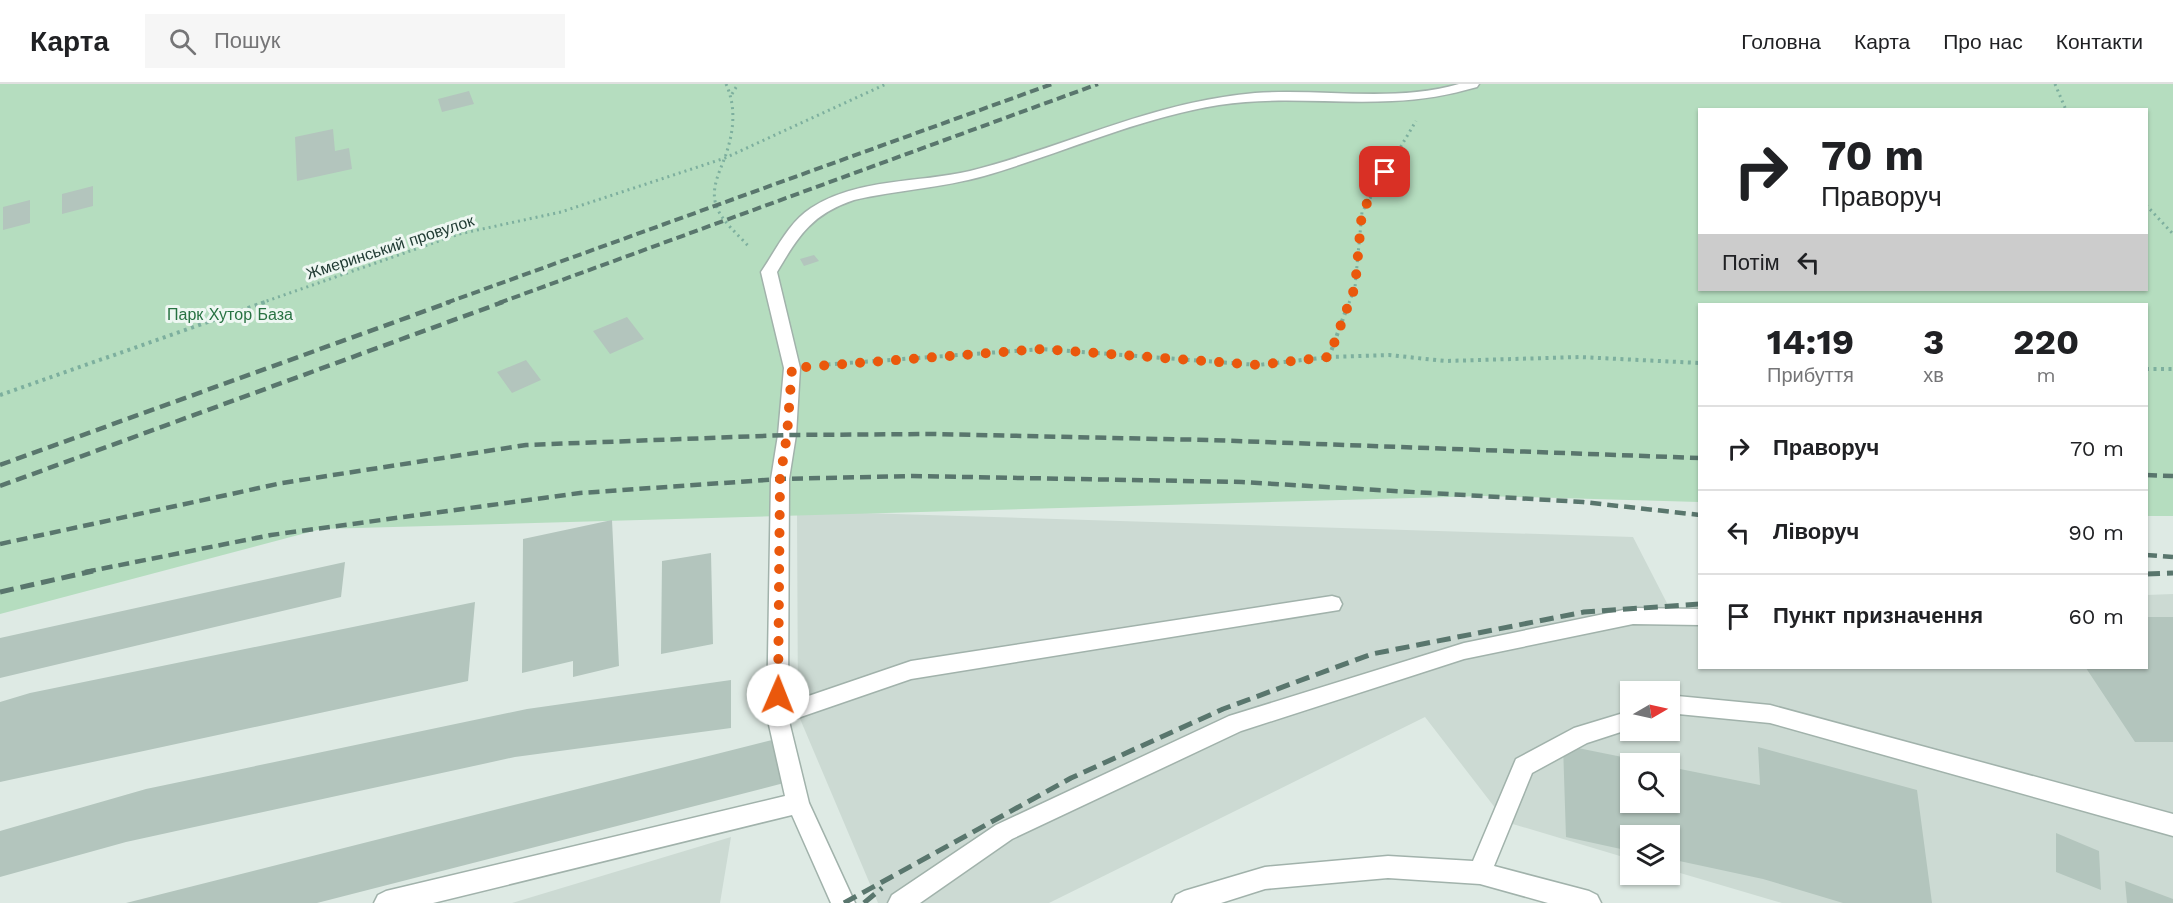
<!DOCTYPE html>
<html lang="uk">
<head>
<meta charset="utf-8">
<style>
  body { margin:0; font-family:"Work Sans",sans-serif; background:#f6f6f6; color:#202124; height:100vh; display:flex; flex-direction:column; font-size:22px; white-space:nowrap }
  * { box-sizing:border-box; margin:0 }
  p { font-size:20px; color:#757577 }
  .icon { flex:none; width:33px; height:33px; fill:none; stroke:currentColor; stroke-width:2; stroke-linecap:round; stroke-linejoin:round }
  .map { position:relative; flex:1; overflow:hidden }
  .panel { position:absolute; left:1698px; top:219px; width:450px; height:366px; display:flex; flex-direction:column; background:#fff; border-radius:0px; box-shadow:0 2px 4px #0004 }
  .panel>* { flex:none }
  .hud { position:absolute; left:1698px; top:24px; width:450px; height:183px; border-radius:0px; box-shadow:0 2px 4px #0004; background:#fff; color:#202124; overflow:hidden }
  .needle { width:39px; rotate:81deg }
  .fabs { position:absolute; left:1620px; top:597px; display:grid; gap:12px }
  .fabs a { display:grid; place-items:center; width:60px; height:60px; border-radius:0px; background:#fff; box-shadow:0 2px 4px #0004; font-size:30px }
  .pin { position:absolute; display:grid; place-items:center; width:51px; height:51px; color:#fff; margin:-26px; border-radius:12px; box-shadow:0 3px 9px #0006 }
  .me { position:absolute; width:66px; margin:-33px; rotate:1deg; stroke-linejoin:round; filter:drop-shadow(0 0 4px #0008) }
  .turn { display:flex; align-items:center; gap:21px; height:126px; padding:0 24px; font-size:27px }
  .turn .icon { width:78px; height:78px; stroke-width:2.5 }
  .turn b { display:block; font-size:42px; line-height:51px }
  .then { display:flex; align-items:center; height:57px; padding:0 24px; background:#0003; gap:12px; font-size:22px }
  .eta { display:flex; justify-content:space-evenly; align-items:center; height:102px; text-align:center }
  .eta b { font-size:36px; font-weight:700; line-height:42px }
  ul { padding:0; list-style:none }
  li { display:flex; align-items:center; gap:18px; height:84px; padding:0 24px; border-top:2px solid #e0e0e0 }
  li div { flex:1 }
  li b { display:block; font-size:22px }
  li em { font-style:normal }
  header { display:flex; align-items:center; gap:36px; box-sizing:border-box; height:84px; padding:0 30px; background:#fff; border-bottom:2px solid #e0e0e0 }
  header strong { font-size:28px }
  nav { display:flex; gap:33px; margin-inline-start:auto; font-size:21px }
  .search { width:420px; height:54px; background:#f6f6f6; display:flex; align-items:center; gap:15px; box-sizing:border-box; padding:0 21px; border-radius:0px; color:#757577; font-size:22px }
  .map>svg:first-child { display:block }
  .built { fill:#ccdad3; fill-rule:evenodd }
  .green { fill:#b5ddbf; fill-rule:evenodd }
  .building { fill:#b3c5bd }
  .lines { fill:none; stroke-linecap:round; stroke-linejoin:round }
  .minor-casing { stroke:#a1b2ab; stroke-width:3 }
  .path-far1 { stroke:#7daf9e; stroke-width:3; stroke-dasharray:2 4; stroke-linecap:butt }
  .path { stroke:#7daf9e; stroke-width:4; stroke-dasharray:3 4.5; stroke-linecap:butt }
  .minor { fill:#fff; fill-rule:evenodd }
  .rail-far2 { stroke:#59766d; stroke-width:4; stroke-dasharray:9 4.5; stroke-linecap:butt }
  .rail-far1 { stroke:#59766d; stroke-width:4.5; stroke-dasharray:11 6; stroke-linecap:butt }
  .rail { stroke:#59766d; stroke-width:5; stroke-dasharray:14 7; stroke-linecap:butt }
  .route { stroke:#ea580c; stroke-width:10; stroke-dasharray:0 18 }
  .labels { text-anchor:middle; dominant-baseline:central; stroke-width:6; stroke-linejoin:round; paint-order:stroke }
  .street-label { font-size:16px; fill:#1f3a32; stroke:#eef7f2 }
  .park-label { font-size:16px; fill:#287242; stroke:#eef7f2 }
</style>
</head>
<body>
<header>
<strong>Карта</strong>
<div class="search"><svg class="icon" aria-label="search" viewBox="0 0 24 24"><circle cx="10" cy="10" r="6"/><path d="M15 15l6 6"/></svg>Пошук</div>
<nav><a>Головна</a><a>Карта</a><a>Про нас</a><a>Контакти</a></nav>
</header>
<div class="map">
<svg width="2173" height="819" viewBox="0 0 2173 819">
  <rect width="100%" height="100%" fill="#deeae4"/>
  <path class="built" d="M797 427 1633 453 1670 525 1699 524 1700 584H2146L2147 511 2173 510V819H1782L1670 786V752H1630V775L1506 738 1425 633 1049 819H878L798 630ZM1630 608H1670V646H1630ZM1630 680H1670V718H1630Z
    M731 753 720 819H512Z"/>
  <path class="green" d="M0 0H2173V432H2147L2146 220H1700L1699 418 1484 412 321 445 0 530ZM1700 26H2146V206H1700Z"/>
  <path class="building" d="M469 7 474 20 442 28 438 15Z
    M333 45 335 67 349 64 352 85 297 97 295 53Z
    M93 102V122L62 130V110Z
    M30 116V139L3 146V123Z
    M814 171 819 177 804 182 800 175Z
    M627 233 644 255 610 270 593 247Z
    M526 276 541 296 512 309 497 288Z
    M612 436 619 582 573 593V577L522 589 523 455Z
    M711 469 713 560 661 570 662 477Z
    M345 478 341 513 0 594V554Z
    M475 518 468 597 0 698V618L30 609Z
    M2146 533H2173V658H2135L2086 584H2146Z
    M731 596V644L515 673 126 758 0 793V747L146 705 527 625Z
    M780 654 784 699 317 819H126Z
    M1563 661 1647 678 1630 680V718H1670V683L1760 701 1758 663 1917 706 1932 819H1843L1763 795 1670 775V752H1630V767L1566 753Z
    M2056 749 2099 767 2101 806 2056 788Z
    M2125 797 2173 815V819H2127Z"/>
  <g class="lines">
    <g class="minor-casing">
      <path id="minor" d="M1459 0H1479L1477 3C1449 11 1422 16 1392 17 1335 20 1277 12 1219 21 1138 34 1063 69 984 92 942 104 897 106 854 116 812 130 799 151 777 188L800 284 796 351 789 395 788 619 911 577 1332 512 1339 514 1342 520 1339 526 911 595 789 637 809 719 855 819H831L792 731 433 819H374L378 811 386 807 785 712 767 632 771 395 778 351 784 284 761 188C776 166 789 138 811 124 857 94 919 99 970 87 1068 62 1152 18 1255 9 1323 4 1392 19 1459 0Z
        M1633 524 1700 525V541L1633 540 1464 575 1241 647 1012 755 920 819H888L892 811 996 741 1229 632 1464 559Z
        M1677 612 1770 621 2173 730V752L1770 639 1678 630 1670 633V615Z
        M1630 627V645L1587 659 1532 689 1494 782 1589 807 1597 811 1601 819H1548L1480 800 1388 794 1265 805 1221 819H1172L1176 811 1184 807 1265 783 1388 772 1473 777 1516 675 1574 644Z"/>
    </g>
    <path class="path-far1" d="M726 0C736 22 734 45 727 67 722 84 710 102 716 121 721 137 739 151 750 164
      M2055 0 2066 26
      M732 10 738 0
      M2146 121 2173 150
      M261 219 459 150 561 128 725 74 886 0
      M1349 219 1355 203 1362 128 1416 37"/>
    <path class="path" d="M1329 273 1349 218
      M820 281 1042 265 1258 281 1329 273 1389 271 1445 277 1580 273 1700 279
      M2146 285H2173
      M0 311 265 218"/>
    <use href="#minor" class="minor"/>
    <path class="rail-far2" d="M446 219 1052 0
      M499 219 1098 0"/>
    <path class="rail-far1" d="M0 381 450 218
      M2146 391 2173 392
      M0 402 503 218
      M0 460 282 399 526 361 787 351 932 350 1209 356 1700 374
      M2146 471 2173 473
      M85 488 271 451 580 409 780 395 912 392 1242 398 1583 418 1700 431"/>
    <path class="rail" d="M2146 490 2173 489
      M0 508 93 487
      M844 819 1071 694 1223 625 1372 570 1584 528 1700 520
      M864 819 882 804"/>
  </g>
  <g class="lines">
    <path class="route" d="M778 611 780 395 787 351 792 284 1042 265 1258 281 1329 273 1355 203 1362 128 1385 88"/>
  </g>
  <g class="labels">
    <g class="street-label">
      <text transform="translate(390 163) rotate(-18)">Жмеринський провулок</text>
    </g>
    <g class="park-label">
      <text x="230" y="230">Парк Хутор База</text>
    </g>
  </g>
</svg>
<div class="fabs">
<a><svg class="needle" viewBox="-14 -14 28 28"><path d="M0-13l5 13h-10z" fill="#e53935"/><path d="M0 13l5-13h-10z" fill="#757577"/></svg></a>
<a><svg class="icon" aria-label="search" viewBox="0 0 24 24"><circle cx="10" cy="10" r="6"/><path d="M15 15l6 6"/></svg></a>
<a><svg class="icon" aria-label="layers" viewBox="0 0 24 24"><path d="M12 4l9 5-9 5-9-5zM3 14l9 5 9-5"/></svg></a>
</div>
<div class="pin" style="left:1385px;top:88px;background:#d93025"><svg class="icon" aria-label="arrive" viewBox="0 0 24 24"><path d="M6 21V4h12l-3 4 3 4H6"/></svg></div>
<svg class="me" style="left:778px;top:611px" viewBox="-20 -20 40 40"><circle r="19" fill="#fff"/><path d="M0-13L10 11 0 6-10 11z" fill="#ea580c"/></svg>
<div class="hud">
<div class="turn"><svg class="icon" aria-label="right" viewBox="0 0 24 24"><path d="M7 20v-9h11M14 6l5 5-5 5"/></svg><div><b>70 m</b>Праворуч</div></div>
<div class="then">Потім<svg class="icon" aria-label="left" viewBox="0 0 24 24"><path d="M17 20v-9H6M10 6l-5 5 5 5"/></svg></div>
</div>
<section class="panel">
<div class="eta">
<div><b>14:19</b><p>Прибуття</p></div>
<div><b>3</b><p>хв</p></div>
<div><b>220</b><p>m</p></div>
</div>
<ul>
<li><svg class="icon" aria-label="right" viewBox="0 0 24 24"><path d="M7 20v-9h11M14 6l5 5-5 5"/></svg><div><b>Праворуч</b></div><em>70 m</em></li>
<li><svg class="icon" aria-label="left" viewBox="0 0 24 24"><path d="M17 20v-9H6M10 6l-5 5 5 5"/></svg><div><b>Ліворуч</b></div><em>90 m</em></li>
<li><svg class="icon" aria-label="arrive" viewBox="0 0 24 24"><path d="M6 21V4h12l-3 4 3 4H6"/></svg><div><b>Пункт призначення</b></div><em>60 m</em></li>
</ul>
</section>
</div>
</body>
</html>
